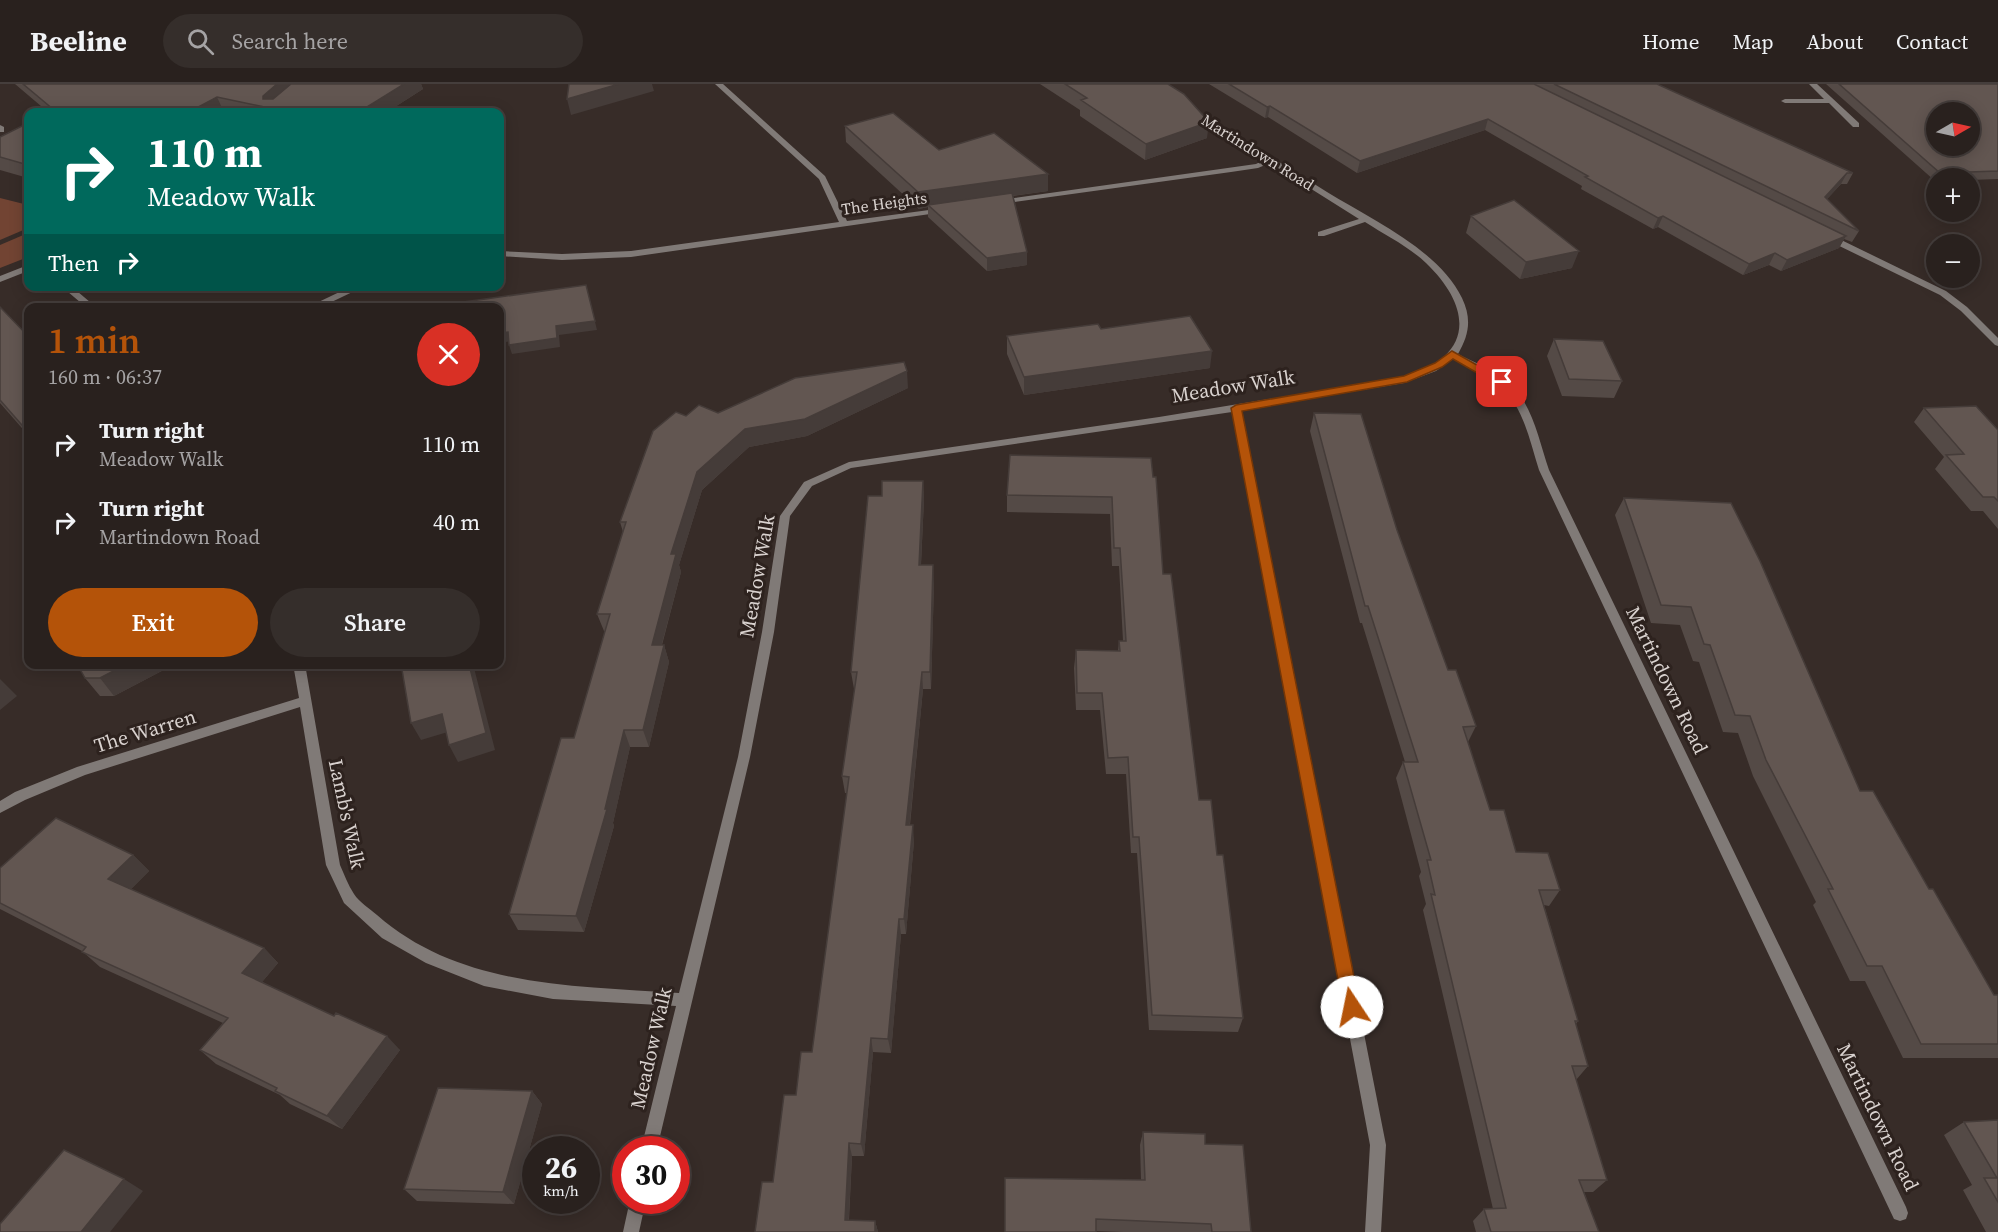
<!DOCTYPE html>
<html lang="en">
<head>
<meta charset="utf-8">
<style>
  body { margin:0; font-family:"Source Serif 4",serif; background:#352e2b; color:#f1f3f6; height:100vh; display:flex; flex-direction:column; font-size:22px; white-space:nowrap }
  * { box-sizing:border-box; margin:0 }
  p { font-size:20px; color:#a5a3a4 }
  .icon { flex:none; width:33px; height:33px; fill:none; stroke:currentColor; stroke-width:2; stroke-linecap:round; stroke-linejoin:round }
  .map { position:relative; flex:1; overflow:hidden }
  .details { position:absolute; left:24px; top:219px; width:480px; height:366px; display:flex; flex-direction:column; background:#29211e; border-radius:12px; box-shadow:0 3px 15px #0003,0 0 0 2px #453e3c }
  .details>* { flex:none }
  .banner { position:absolute; left:24px; top:24px; width:480px; height:183px; border-radius:12px; box-shadow:0 3px 15px #0003,0 0 0 2px #453e3c; background:#00695c; color:#fff; overflow:hidden }
  .needle { width:39px; rotate:81deg }
  .tools { position:absolute; left:1926px; top:18px; display:grid; gap:12px }
  .tools a { display:grid; place-items:center; width:54px; height:54px; border-radius:50%; background:#29211e; box-shadow:0 3px 15px #0003,0 0 0 2px #453e3c; font-size:30px }
  .speed { position:absolute; left:522px; top:1052px; display:flex; gap:12px; font-size:30px; font-weight:700; text-align:center }
  .speed>* { display:grid; place-content:center; width:78px; height:78px; border-radius:50%; background:#29211e; box-shadow:0 3px 15px #0003,0 0 0 2px #453e3c; line-height:1 }
  .speed small { font-size:15px; font-weight:400 }
  .speed .limit { border:9px solid #d22; background:#fff; color:#111 }
  .pin { position:absolute; display:grid; place-items:center; width:51px; height:51px; color:#fff; margin:-26px; border-radius:12px; box-shadow:0 3px 9px #0006 }
  .me { position:absolute; width:66px; margin:-33px; rotate:349deg; stroke-linejoin:round; filter:drop-shadow(0 0 4px #0008) }
  .turn { display:flex; align-items:center; gap:21px; height:126px; padding:0 24px; font-size:27px }
  .turn .icon { width:78px; height:78px; stroke-width:2.5 }
  .turn b { display:block; font-size:42px; line-height:51px }
  .then { display:flex; align-items:center; height:57px; padding:0 24px; background:#0003; gap:12px; font-size:22px }
  .round { display:grid; place-items:center; flex:none; width:63px; height:63px; border-radius:32px; background:#352e2b }
  .head { display:flex; align-items:center; justify-content:space-between; height:102px; padding:0 24px }
  h1 { font-size:36px; font-weight:600; line-height:45px; color:#b45309 }
  .action { display:flex; gap:12px; margin-top:auto; padding:12px 24px }
  .action a { flex:1; height:69px; border-radius:36px; background:#b45309; color:#fff; font-size:24px; font-weight:600; line-height:69px; text-align:center }
  .action a+a { background:#352e2b; color:#f1f3f6 }
  ul { padding:0; list-style:none }
  li { display:flex; align-items:center; gap:18px; height:78px; padding:0 24px }
  li div { flex:1 }
  li b { display:block; font-size:22px }
  li em { font-style:normal }
  header { display:flex; align-items:center; gap:36px; box-sizing:border-box; height:84px; padding:0 30px; background:#29211e; border-bottom:2px solid #453e3c }
  header strong { font-size:28px }
  nav { display:flex; gap:33px; margin-inline-start:auto; font-size:21px }
  .search { width:420px; height:54px; background:#352e2b; display:flex; align-items:center; gap:15px; box-sizing:border-box; padding:0 21px; border-radius:33px; color:#a5a3a4; font-size:22px }
  .map>svg:first-child { display:block }
  .green { fill:#724433 }
  .lines { fill:none; stroke-linecap:round; stroke-linejoin:round }
  .minor { fill:#807a77; fill-rule:evenodd }
  .wall { fill:#544a46 }
  .shaded-wall { fill:#453c39 }
  .building { fill:#625651; stroke:#453c39; stroke-width:1.5; fill-rule:evenodd }
  .route { fill:#b45309; stroke:#753606; stroke-width:1.5 }
  .labels { text-anchor:middle; dominant-baseline:central; stroke-width:6; stroke-linejoin:round; paint-order:stroke }
  .far-street-label { font-size:16px; fill:#d9d2cf; stroke:#2d221e }
  .street-label { font-size:20px; fill:#d9d2cf; stroke:#2d221e }
</style>
</head>
<body>
<header>
<strong>Beeline</strong>
<div class="search"><svg class="icon" aria-label="search" viewBox="0 0 24 24"><circle cx="10" cy="10" r="6"/><path d="M15 15l6 6"/></svg>Search here</div>
<nav><a>Home</a><a>Map</a><a>About</a><a>Contact</a></nav>
</header>
<div class="map">
<svg width="1998" height="1148" viewBox="0 0 1998 1148">
  <rect width="100%" height="100%" fill="#372c28"/>
  <path class="green" d="M0 114 28 121V144L0 156Z
    M28 149V173L0 184V161Z"/>
  <g class="lines">
    <path class="minor" d="M715 0H723L825 92 847 137 944 124 948 126 944 128 631 173 562 176 500 172V167L562 170 631 167 839 138 819 95Z
      M1809 0H1817L1859 39V43H1853L1829 19H1785L1781 17 1785 15H1824Z
      M1190 26H1196C1240 54 1283 80 1327 108 1371 135 1439 166 1462 214 1472 235 1469 251 1458 270 1473 278 1490 284 1504 294 1532 316 1538 354 1549 386L1906 1123 1908 1129 1906 1135 1900 1137 1894 1135 1539 386C1529 355 1523 318 1495 298 1483 288 1468 282 1453 275L1436 287 1404 299 1241 326 1386 1061 1381 1148H1365L1370 1061 1232 328 851 384 812 402 790 432 774 548 750 673 657 1065H641L676 922 553 915 484 902 426 879 382 854 344 819 326 781 300 623 85 691 25 716 0 729V717L15 708 77 683 299 614 293 580H305L340 781C344 790 348 801 354 810 359 818 370 825 377 831 460 904 576 902 679 909L738 673 762 548 780 432 804 398 849 378 1159 333 1398 294C1471 277 1477 228 1426 179 1408 162 1385 151 1365 138L1324 152H1318V148L1359 135 1270 79 1258 84 1231 88 1000 120 996 118 1000 116 1256 80 1264 76 1190 30Z
      M0 41 4 43V48H0Z
      M1825 151H1831L1946 207 1967 223 1998 254V262L1995 261 1961 227 1940 211 1825 155Z
      M28 181V187L0 198V192Z
      M61 202H71L97 224H87Z
      M352 202H365L319 224H306Z
      M630 1116H646L639 1148H623Z"/>
  </g>
  <path class="wall" d="M15 0H421L423 5 387 28H48Z
    M1040 0H1168L1207 54 1145 76 1080 32V26Z
    M1209 0H1657L1853 89 1847 100H1841L1827 115 1859 147 1852 158 1844 155 1839 164 1781 187 1769 181 1743 191 1658 143 1653 145 1581 105 1582 102 1485 46 1357 89 1268 33 1265 34Z
    M1826 0H1998V95L1970 96V94H1936V97H1935Z
    M28 39V94L0 86V53Z
    M845 42 939 66 1048 107 1013 112 1027 168V181L987 187 928 133V123L919 125 846 58Z
    M1471 132 1572 184 1520 195 1466 149Z
    M0 223 28 252V351L0 319Z
    M1101 245 1210 284 1024 311 1007 270V252Z
    M1554 255 1622 297 1614 314 1562 312 1547 272Z
    M908 304 807 352 749 363 702 406 679 481 681 488 662 561H664L669 578 649 663H630L613 739 614 742 584 848 518 846 509 830 574 654 605 547H604L597 530 623 448 620 438 686 332Z
    M1924 324 1998 346V445L1983 427H1971L1935 385 1944 373 1914 338Z
    M1314 329 1397 446 1448 586 1476 642 1468 658 1490 726 1516 768 1560 806 1549 822 1544 821 1578 937 1576 940 1588 982 1576 996 1607 1096 1593 1108H1584L1599 1148H1476L1473 1137 1484 1125H1493L1423 826 1426 820 1419 792 1421 788 1396 694 1403 678H1405L1362 539H1360L1310 347Z
    M1151 374 1163 490 1199 716 1217 771 1243 934 1238 948 1149 946 1137 769H1131L1126 690H1106L1100 626H1076L1074 584 1076 566 1118 567 1119 557H1123L1119 482H1112L1110 430 1007 428V411Z
    M923 397 924 415 921 481 934 499 931 605H923L910 741 914 757 906 850H901L891 969 873 968 864 1072H852L849 1136 875 1137 878 1148H755L773 1098 796 1011 812 968 847 709H845L842 692 855 605H854L851 588 882 412Z
    M1624 414 1860 707 1929 805 1994 911H1998V974H1903L1865 897H1850L1813 821 1816 818 1753 692 1738 649 1723 648 1699 578 1693 577 1680 541 1651 539 1615 431Z
    M175 580 114 612H100L85 594Z
    M133 771 149 787 131 805 264 864 278 879 262 898 400 966 342 1045 290 1020 280 1011 216 980 200 966 223 939 100 883 82 867 0 825V784Z
    M532 1007 542 1020 514 1120 417 1117 404 1105Z
    M1998 1036V1148H1986L1963 1106 1972 1101 1944 1051 1964 1038Z
    M1143 1048 1205 1060 1251 1148H1123L1096 1147 1005 1148 1141 1096 1140 1061Z"/>
  <path class="shaded-wall" d="M277 0H300L271 25 263 15V12Z
    M404 0H421L423 5 387 28H359Z
    M619 0H652L654 7 571 31 567 15Z
    M217 13 224 28H189Z
    M1270 22 1268 33 1265 34 1267 23Z
    M1488 35 1485 46 1357 89 1360 77Z
    M1209 38 1207 54 1145 76 1146 60Z
    M1847 89 1841 100 1819 124 1825 113Z
    M1048 90V107L930 123 928 121V123L919 125 918 108Z
    M1663 132 1658 143 1653 145 1658 134Z
    M1846 152 1839 164 1781 187 1787 176Z
    M1579 167 1572 184 1520 195 1526 178Z
    M1027 168V181L987 187V174Z
    M1775 169 1769 181 1743 191 1749 180Z
    M586 201 597 246 559 251 560 263 512 270 509 261 556 242Z
    M508 248 512 257 500 259V249Z
    M1212 267 1210 284 1024 311V293Z
    M907 287 908 304 807 352 749 363 702 406 679 481 681 488 657 578 652 561 671 470 697 388 745 345Z
    M923 397 924 415 920 499 919 481Z
    M933 481 934 499 931 605 930 588Z
    M664 561 669 578 649 663 643 646Z
    M127 580H175L114 612 100 594Z
    M469 580H473L495 666 458 678 449 661Z
    M922 588 923 605 908 757 906 741Z
    M0 595 17 612 0 626Z
    M442 630 451 647 421 656 411 639Z
    M624 646 630 663 613 739 614 742 584 848 576 832 605 725Z
    M913 741 914 757 906 850 904 835Z
    M133 771 149 787 125 811 108 795Z
    M899 835 901 850 891 969 888 955Z
    M264 864 278 879 257 904 242 889Z
    M387 952 400 966 342 1045 327 1032Z
    M871 954 873 968 864 1072 861 1060Z
    M532 1007 542 1020 514 1120 503 1108Z
    M849 1059 852 1072 848 1148 845 1136Z
    M124 1095 143 1107 110 1148H81Z
    M875 1137 878 1148H875Z"/>
  <path class="building" d="M23 0H277L263 12V15H273L291 0H404L359 28H288L217 13 189 28H49L54 26Z
    M569 0H619L567 15Z
    M1065 0H1168L1184 10 1209 38 1146 60 1081 16 1087 14Z
    M1229 0H1534L1846 152 1787 176 1775 169 1749 180 1663 132 1658 134 1585 93 1588 92 1488 35 1360 77 1270 22 1267 23Z
    M1554 0H1657L1853 89H1847L1825 113 1859 147Z
    M1839 0H1998V87L1940 89ZM1936 28H1970V62H1936Z
    M893 29 939 66 994 49 1048 90 918 108 845 42Z
    M28 39V81L0 73V53Z
    M1012 109 1027 168 987 174 928 121Z
    M1514 116 1579 167 1526 178 1471 132Z
    M586 201 595 237 556 242 557 254 509 261 508 248 500 249V224H464V218Z
    M0 223 28 252V348L0 316Z
    M1190 232 1212 267 1024 293 1007 252 1098 240 1101 245Z
    M1554 255 1603 257 1622 297 1569 295Z
    M904 278 907 287 805 335 745 345 697 388 671 470H676L652 561H664L643 646H624L605 725H607L576 832 509 830 561 654H574L610 530H597L626 438H620L653 347 676 328 686 332 699 321 718 329 795 294Z
    M1976 322 1998 346V417L1994 413H1983L1946 371 1964 370 1924 324Z
    M1314 329 1361 330 1397 446 1448 586H1456L1476 642 1463 643 1490 726H1504L1516 768 1548 769 1560 806H1539L1578 937H1575L1588 982H1572L1607 1096H1579L1599 1148H1491L1484 1125 1506 1124 1431 810 1435 811 1427 776H1431L1403 678H1418L1368 522H1365Z
    M1010 371 1151 374 1153 393H1156L1163 490H1171L1199 716H1211L1217 771H1223L1243 934 1152 931 1139 753H1133L1128 673 1108 674 1102 609H1077L1076 566 1120 567 1119 557H1126L1120 464H1114L1112 413 1007 411Z
    M882 397H923L919 481H933L930 588H922L906 741H913L904 835H899L888 955 871 954 861 1060 849 1059 845 1136 875 1137V1148H755L762 1098H773L784 1011H796L801 968H812L849 693 842 692 857 588H851L868 412H882Z
    M1624 414 1731 419 1760 477 1860 707H1873L1929 805H1933L1994 911H1998V960H1921L1882 882H1867L1828 805H1833L1766 676 1750 632 1735 631 1710 561 1704 560 1691 523 1661 521Z
    M77 580H127L100 594H85Z
    M401 580H469L486 649 449 661 442 630 411 639Z
    M56 734 133 771 108 795 264 864 242 889 334 932 336 929 387 952 327 1032 275 1007 277 1004 200 966 228 934 82 868 86 863 0 819V784Z
    M438 1004 532 1007 503 1108 404 1105Z
    M1998 1036V1118L1984 1094H1997L1964 1038Z
    M1143 1048 1205 1050V1060L1243 1061 1251 1148H1212L1211 1140 1096 1135V1148H1005V1094L1145 1096Z
    M64 1066 124 1095 81 1148H0V1140Z"/>
  <path class="route" d="M1452 267 1507 298 1505 301H1498L1453 275 1442 283 1407 298 1242 327 1360 923 1358 929 1352 931 1346 929 1343 923 1231 324 1236 321 1404 292 1435 279Z"/>
  <g class="labels">
    <g class="far-street-label">
      <text transform="translate(1258 68) rotate(32)">Martindown Road</text>
      <text transform="translate(884 119) rotate(-8)">The Heights</text>
    </g>
    <g class="street-label">
      <text transform="translate(1233 302) rotate(-9)">Meadow Walk</text>
      <text transform="translate(757 492) rotate(-80)">Meadow Walk</text>
      <text transform="translate(1667 596) rotate(64)">Martindown Road</text>
      <text transform="translate(145 647) rotate(-17)">The Warren</text>
      <text transform="translate(347 730) rotate(78)">Lamb's Walk</text>
      <text transform="translate(651 964) rotate(-77)">Meadow Walk</text>
      <text transform="translate(1878 1033) rotate(64)">Martindown Road</text>
    </g>
  </g>
</svg>
<div class="tools">
<a><svg class="needle" viewBox="-14 -14 28 28"><path d="M0-13l5 13h-10z" fill="#e53935"/><path d="M0 13l5-13h-10z" fill="#a5a3a4"/></svg></a>
<a>+</a>
<a>−</a>
</div>
<div class="speed"><div>26<small>km/h</small></div><div class="limit">30</div></div>
<div class="pin" style="left:1502px;top:298px;background:#d93025"><svg class="icon" aria-label="arrive" viewBox="0 0 24 24"><path d="M6 21V4h12l-3 4 3 4H6"/></svg></div>
<svg class="me" style="left:1352px;top:923px" viewBox="-20 -20 40 40"><circle r="19" fill="#fff"/><path d="M0-13L10 11 0 6-10 11z" fill="#b45309"/></svg>
<div class="banner">
<div class="turn"><svg class="icon" aria-label="right" viewBox="0 0 24 24"><path d="M7 20v-9h11M14 6l5 5-5 5"/></svg><div><b>110 m</b>Meadow Walk</div></div>
<div class="then">Then<svg class="icon" aria-label="right" viewBox="0 0 24 24"><path d="M7 20v-9h11M14 6l5 5-5 5"/></svg></div>
</div>
<section class="details">
<div class="head"><div><h1>1 min</h1><p>160 m · 06:37</p></div><a class="round" style="background:#d93025;color:#fff"><svg class="icon" aria-label="close" viewBox="0 0 24 24"><path d="M6 6l12 12M18 6L6 18"/></svg></a></div>
<ul>
<li><svg class="icon" aria-label="right" viewBox="0 0 24 24"><path d="M7 20v-9h11M14 6l5 5-5 5"/></svg><div><b>Turn right</b><p>Meadow Walk</p></div><em>110 m</em></li>
<li><svg class="icon" aria-label="right" viewBox="0 0 24 24"><path d="M7 20v-9h11M14 6l5 5-5 5"/></svg><div><b>Turn right</b><p>Martindown Road</p></div><em>40 m</em></li>
</ul>
<div class="action"><a>Exit</a><a>Share</a></div>
</section>
</div>
</body>
</html>
